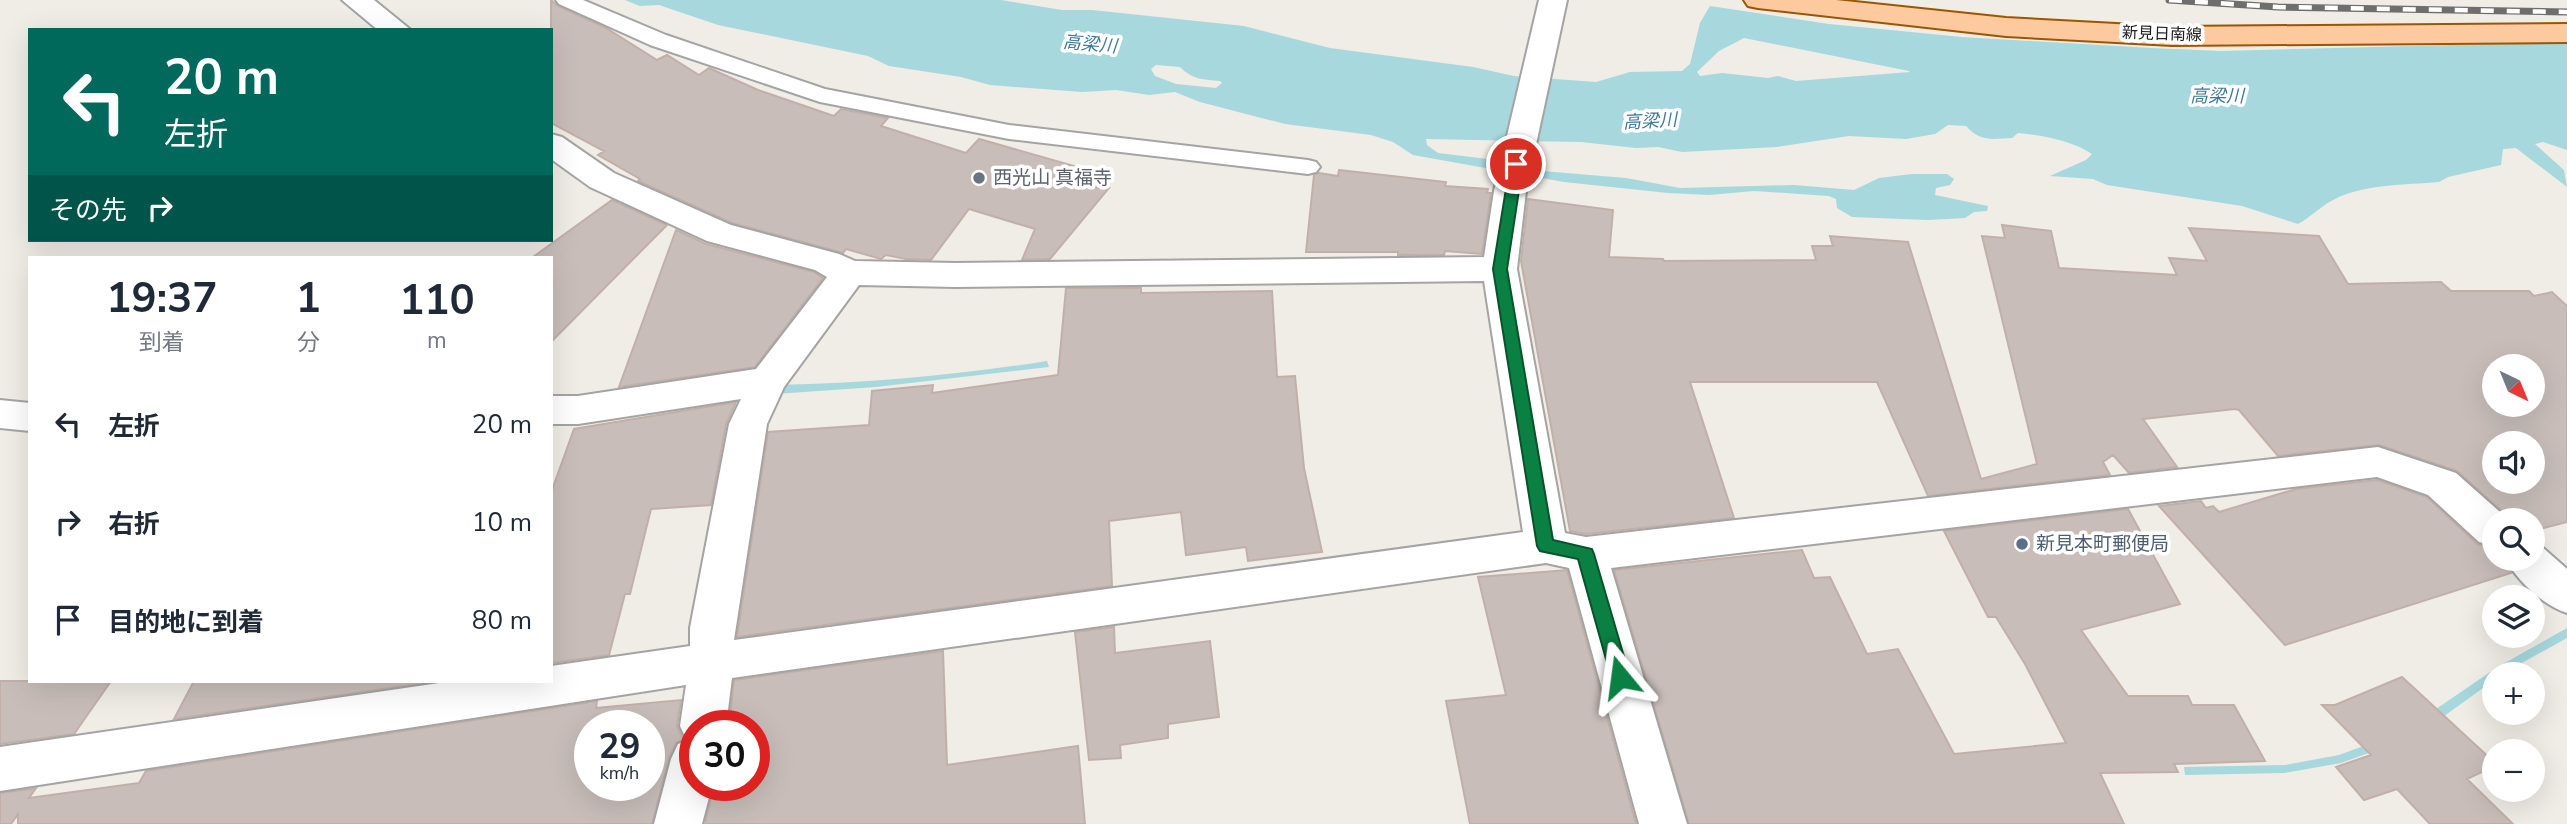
<!DOCTYPE html>
<html lang="ja">
<head>
<meta charset="utf-8">
<style>
  body { margin:0; font-family:"Nunito Sans","Noto Sans JP",sans-serif; background:#f2f2f3; color:#1f2937; height:100vh; display:flex; flex-direction:column; font-size:26px; white-space:nowrap }
  * { box-sizing:border-box; margin:0 }
  p { font-size:23px; color:#747a83 }
  .icon { flex:none; width:38px; height:38px; fill:none; stroke:currentColor; stroke-width:2; stroke-linecap:round; stroke-linejoin:round }
  .map { position:relative; flex:1; overflow:hidden }
  .drawer { position:absolute; left:28px; top:256px; width:525px; height:427px; display:flex; flex-direction:column; background:#fff; border-radius:0px; box-shadow:0 7px 28px #0002 }
  .drawer>* { flex:none }
  .banner { position:absolute; left:28px; top:28px; width:525px; height:214px; border-radius:0px; box-shadow:0 7px 28px #0002; background:#00695c; color:#fff; overflow:hidden }
  .needle { width:46px; rotate:137deg }
  .fabs { position:absolute; left:2482px; top:354px; display:grid; gap:14px }
  .fabs a { display:grid; place-items:center; width:63px; height:63px; border-radius:50%; background:#fff; box-shadow:0 7px 28px #0002; font-size:35px }
  .speed { position:absolute; left:574px; top:710px; display:flex; gap:14px; font-size:35px; font-weight:700; text-align:center }
  .speed>* { display:grid; place-content:center; width:91px; height:91px; border-radius:50%; background:#fff; box-shadow:0 7px 28px #0002; line-height:1 }
  .speed small { font-size:18px; font-weight:400 }
  .speed .limit { border:10px solid #d22; background:#fff; color:#111 }
  .pin { position:absolute; display:grid; place-items:center; width:60px; height:60px; color:#fff; margin:-30px; border:4px solid #fff; border-radius:50%; box-shadow:0 2px 7px #0007 }
  .me { position:absolute; width:77px; margin:-38px; rotate:344deg; stroke-linejoin:round; filter:drop-shadow(0 0 5px #0008) }
  .turn { display:flex; align-items:center; gap:24px; height:147px; padding:0 21px; font-size:32px }
  .turn .icon { width:91px; height:91px; stroke-width:2.5 }
  .turn b { display:block; font-size:49px; line-height:60px }
  .then { display:flex; align-items:center; height:66px; padding:0 21px; background:#0003; gap:14px; font-size:26px }
  .eta { display:flex; justify-content:space-evenly; align-items:center; height:119px; text-align:center }
  .eta b { font-size:42px; font-weight:700; line-height:49px }
  ul { padding:0; list-style:none }
  li { display:flex; align-items:center; gap:21px; height:98px; padding:0 21px }
  li div { flex:1 }
  li b { display:block; font-size:26px }
  li em { font-style:normal }
  .map>svg:first-child { display:block }
  .water { fill:#a6d8de; fill-rule:evenodd }
  .building { fill:#c8bdb9; stroke:#c2b0a8; stroke-width:2; fill-rule:evenodd }
  .lines { fill:none; stroke-linecap:round; stroke-linejoin:round }
  .lane-casing { stroke:#a4a4a4; stroke-width:4 }
  .street-casing { stroke:#a4a4a4; stroke-width:4 }
  .primary-casing { stroke:#9b5600; stroke-width:4 }
  .lane { fill:#fff; fill-rule:evenodd }
  .street { fill:#fff; fill-rule:evenodd }
  .primary { fill:#fdc99e; fill-rule:evenodd }
  .rail-casing { stroke:#6e6e6e; stroke-width:7 }
  .rail { stroke:#fff; stroke-width:4.5; stroke-dasharray:13; stroke-linecap:butt }
  .route { fill:#0b8043; stroke:#07532c; stroke-width:2 }
  .worship-dot { fill:#6b7280; stroke:#fff; stroke-width:2.5 }
  .service-dot { fill:#5c6f8a; stroke:#fff; stroke-width:2.5 }
  .labels { text-anchor:middle; dominant-baseline:central; stroke-width:7; stroke-linejoin:round; paint-order:stroke }
  .far-street-label { font-size:16px; fill:#202020; stroke:#fff }
  .far-water-label { font-size:18px; font-style:italic; fill:#417899; stroke:#fff }
  .worship-label { font-size:19px; fill:#5b616d; stroke:#fff; text-anchor:start }
  .service-label { font-size:19px; fill:#4e5e75; stroke:#fff; text-anchor:start }
</style>
</head>
<body>
<div class="map">
<svg width="2567" height="824" viewBox="0 0 2567 824">
  <rect width="100%" height="100%" fill="#f0ece6"/>
  <path class="water" d="M625 0H1001L1062 10H1092L1244 26 1330 48 1473 67 1514 76 1596 82 1630 72 1682 71 1690 64 1700 23 1710 6 1829 24 1962 37 2151 48 2221 51 2567 42V150L2543 142 2535 144 2564 170 2567 187 2516 148 2503 149 2501 165 2448 177 2439 182C2405 185 2365 184 2335 199 2322 205 2311 217 2298 224L2242 206 2107 185 2093 179 2050 176 2086 160 2092 154C2073 141 2041 135 2018 133L2012 138C1992 139 1980 142 1966 126L1948 125 1935 134 1906 139 1849 136 1777 147 1682 152 1658 147 1636 148 1581 142 1426 139 1427 145 1438 153 1496 160 1542 171 1626 178 1680 188 1794 185 1854 190 1879 178 1912 174H1947L1954 179 1950 185 1936 188 1935 195 1988 206 1987 211 1974 212 1965 218 1928 220 1852 217 1837 208 1836 199 1829 196 1754 191 1709 195 1668 193 1564 182 1413 155 1393 142 1371 135 1285 124 1200 102 1175 92 1149 95 1116 90 1082 92 990 85 961 77 889 66 868 56 718 25 659 5 640 6ZM1744 38 1909 71 1910 72 1796 81 1778 76 1768 78 1722 73 1700 76 1697 72 1719 51ZM1156 65 1180 67C1191 79 1204 80 1220 81L1222 83 1216 88 1176 84 1155 76 1151 69Z
    M1047 361 1049 367 876 387 775 394 779 385C869 383 958 375 1047 361Z
    M2567 628V638L2502 674H2494V680L2418 735 2341 763 2284 773 2185 775 2184 767 2285 765 2339 755 2404 731 2496 668Z"/>
  <path class="building" d="M551 0 558 6 606 28 657 60 667 55 699 75 709 68 758 90 834 116 841 109 888 118 881 126 966 153 979 139 1081 168 1067 186 1109 188 1050 259 1022 260 1035 229 969 209 931 260 906 259 886 255 881 259 846 249 843 253 732 223 638 181 640 179 598 155 604 151 551 123Z
    M1339 170 1446 182 1445 186 1488 189 1487 193H1491L1482 254 1445 251 1444 255H1398V252H1306L1314 175 1319 173 1338 176Z
    M1528 199 1613 210 1609 257 1663 259 1664 261 1816 260 1812 246H1833L1830 236 1908 242 1981 479 2037 464 1982 236 2005 238 2002 225 2051 231 2059 268 2177 275 2169 258 2207 261 2189 228 2319 236 2348 284 2441 282 2451 291H2529L2534 296 2552 292 2567 306V522L2532 531V520H2512L2457 471 2379 445 2278 456 2239 410 2235 409 2143 419 2177 467 2129 473 2113 455 2103 462 2110 475 1928 496 1877 382H1690L1734 518 1586 534 1570 531 1521 261ZM2494 366H2532V404H2494ZM2494 443H2532V481H2494Z
    M612 200 667 225 551 342V257H533Z
    M676 230 706 244 814 272 823 278 755 367 619 387Z
    M1066 288H1141V293L1272 291 1277 377 1295 376 1304 468 1322 552 1248 561 1246 547 1186 555 1181 512 1109 521 1112 586 737 637 768 432 869 425 872 391 933 385 932 393 1058 375Z
    M736 402 726 424 711 505 651 509 630 594H625L609 655 551 663V493L574 429Z
    M2377 480 2427 497 2477 544 2494 549V558H2503L2511 573 2285 645 2159 506 2201 501 2206 508 2213 506 2219 512 2296 489Z
    M2128 509 2180 604 2081 630 2128 696H2188L2192 705H2234L2265 761 2174 764 2178 772 2100 773 2124 824H1689L1614 570 1802 550 1814 578 1830 577 1867 654 1898 649 1954 754 2066 743 2025 664 1996 617H1988L1944 531Z
    M1567 570 1636 824H1470L1446 701 1506 695 1478 577Z
    M1114 627 1115 653 1210 641 1219 717 1168 724V738L1120 745 1121 758 1089 760 1075 632Z
    M943 651 947 765 1078 746 1085 824H705L714 786H754V726H729L734 680Z
    M2402 677 2494 762V766L2467 779 2513 824H2430L2397 789 2364 800 2336 767 2371 755 2322 705H2335Z
    M0 681H111L74 734 0 744Z
    M194 681H437L174 719Z
    M681 700 677 726 683 739 676 743 669 758 652 824H18V814L11 824H0V793L36 788 29 798 139 783 146 771 597 701 596 708ZM590 726H649V786H590Z"/>
  <g class="lines">
    <g class="lane-casing">
      <path id="lane" d="M556 0H583L666 35 825 89 1009 125 1308 160 1316 162 1320 167 1316 172 1308 174 1009 139 820 102 650 45 559 4Z"/>
    </g>
    <g class="street-casing">
      <path id="street" d="M342 0H374L411 30H378Z
        M1539 0H1567L1526 191 1517 269 1565 533 1586 537 2378 447 2456 473 2509 520H2494V546L2479 542 2428 495 2377 477 1611 568 1687 824H1639L1569 568 1546 563 732 678 726 726H695V786H712L702 824H654L671 759 678 744 687 741 680 726 686 685 0 791V747L453 681H551V666L690 646V628L729 424 741 399 578 424H551V396H578L756 369 827 277 815 270 707 241 590 187 551 159V134L562 137 614 173 731 225 839 254 855 261 956 263 1484 257 1494 191ZM1484 281 1523 532 734 640 767 424 784 387 859 285 956 287Z
        M0 400 30 403V431L0 428Z
        M2532 543 2541 546 2567 569V613C2543 605 2517 581 2505 558H2532Z"/>
    </g>
    <g class="primary-casing">
      <path id="primary" d="M1744 0H1836L2006 18 2172 27 2567 24V42L2172 45 2006 36 1758 8 1748 6Z"/>
    </g>
    <use href="#lane" class="lane"/>
    <use href="#street" class="street"/>
    <use href="#primary" class="primary"/>
    <g class="rail-casing">
      <path id="rail" d="M2169 0 2278 7 2567 12"/>
    </g>
    <use href="#rail" class="rail"/>
  </g>
  <path class="route" d="M1516 160 1523 164 1507 269 1553 540 1592 549 1594 554 1630 677 1627 682 1620 685 1614 682 1611 677 1578 559 1540 551 1537 546 1493 269 1510 164Z"/>
  <circle class="worship-dot" cx="979" cy="178" r="7"/>
  <circle class="service-dot" cx="2022" cy="544" r="7"/>
  <g class="labels">
    <g class="far-street-label">
      <text transform="translate(2162 34) rotate(2)">新見日南線</text>
    </g>
    <g class="far-water-label">
      <text transform="translate(1090 44) rotate(5)">高梁川</text>
      <text x="2217" y="96">高梁川</text>
      <text transform="translate(1650 121) rotate(-3)">高梁川</text>
    </g>
    <g class="worship-label">
      <text x="993" y="178">西光山 真福寺</text>
    </g>
    <g class="service-label">
      <text x="2036" y="544">新見本町郵便局</text>
    </g>
  </g>
</svg>
<div class="fabs">
<a><svg class="needle" viewBox="-14 -14 28 28"><path d="M0-13l5 13h-10z" fill="#e53935"/><path d="M0 13l5-13h-10z" fill="#747a83"/></svg></a>
<a><svg class="icon" aria-label="sound" viewBox="0 0 24 24"><path d="M4 9h4l5-4v14l-5-4H4zM17 9q2 3 0 6"/></svg></a>
<a><svg class="icon" aria-label="search" viewBox="0 0 24 24"><circle cx="10" cy="10" r="6"/><path d="M15 15l6 6"/></svg></a>
<a><svg class="icon" aria-label="layers" viewBox="0 0 24 24"><path d="M12 4l9 5-9 5-9-5zM3 14l9 5 9-5"/></svg></a>
<a>+</a>
<a>−</a>
</div>
<div class="speed"><div>29<small>km/h</small></div><div class="limit">30</div></div>
<div class="pin" style="left:1516px;top:164px;background:#d93025"><svg class="icon" aria-label="arrive" viewBox="0 0 24 24"><path d="M6 21V4h12l-3 4 3 4H6"/></svg></div>
<svg class="me" style="left:1620px;top:677px" viewBox="-20 -20 40 40"><path d="M0-17L14 15 0 8-14 15z" fill="#0b8043" stroke="#fff" stroke-width="4"/></svg>
<div class="banner">
<div class="turn"><svg class="icon" aria-label="left" viewBox="0 0 24 24"><path d="M17 20v-9H6M10 6l-5 5 5 5"/></svg><div><b>20 m</b>左折</div></div>
<div class="then">その先<svg class="icon" aria-label="right" viewBox="0 0 24 24"><path d="M7 20v-9h11M14 6l5 5-5 5"/></svg></div>
</div>
<section class="drawer">
<div class="eta">
<div><b>19:37</b><p>到着</p></div>
<div><b>1</b><p>分</p></div>
<div><b>110</b><p>m</p></div>
</div>
<ul>
<li><svg class="icon" aria-label="left" viewBox="0 0 24 24"><path d="M17 20v-9H6M10 6l-5 5 5 5"/></svg><div><b>左折</b></div><em>20 m</em></li>
<li><svg class="icon" aria-label="right" viewBox="0 0 24 24"><path d="M7 20v-9h11M14 6l5 5-5 5"/></svg><div><b>右折</b></div><em>10 m</em></li>
<li><svg class="icon" aria-label="arrive" viewBox="0 0 24 24"><path d="M6 21V4h12l-3 4 3 4H6"/></svg><div><b>目的地に到着</b></div><em>80 m</em></li>
</ul>
</section>
</div>
</body>
</html>
